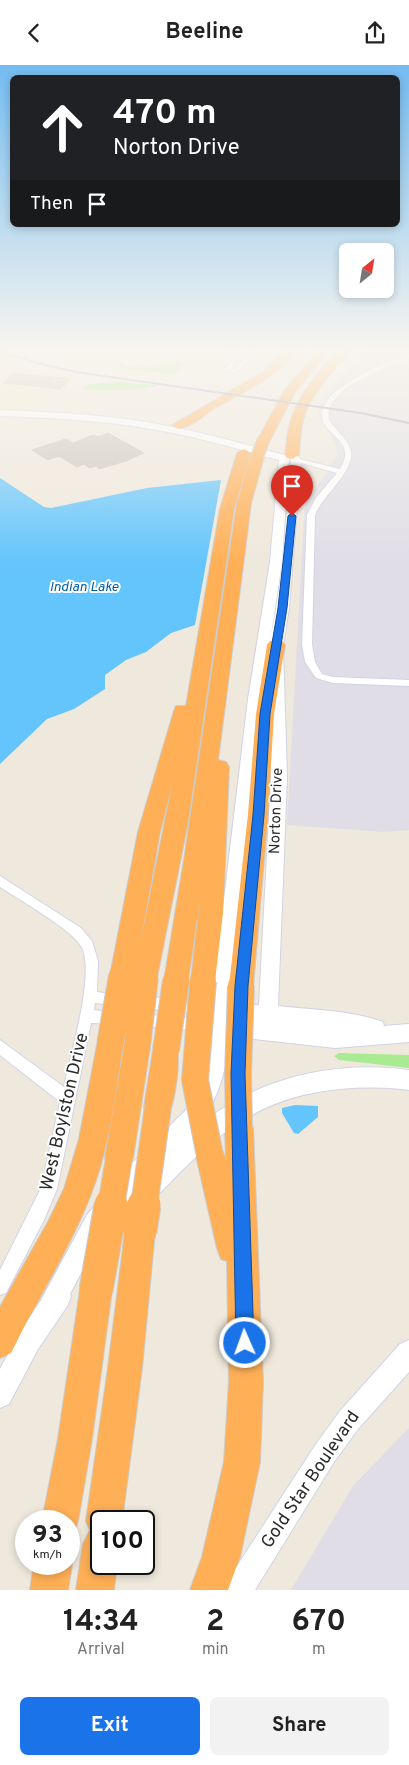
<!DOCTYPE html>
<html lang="en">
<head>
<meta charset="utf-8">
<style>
  body { margin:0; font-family:Overpass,sans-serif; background:#f2f2f2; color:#222; height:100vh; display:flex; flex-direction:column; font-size:19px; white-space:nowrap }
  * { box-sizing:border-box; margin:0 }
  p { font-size:16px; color:#767676 }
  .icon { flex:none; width:28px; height:28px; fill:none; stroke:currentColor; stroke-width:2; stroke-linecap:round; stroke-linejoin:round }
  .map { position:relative; height:1525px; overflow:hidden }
  .side { display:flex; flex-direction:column; background:#fff; flex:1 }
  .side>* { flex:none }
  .banner { position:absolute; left:10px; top:10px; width:390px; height:152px; border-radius:8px; box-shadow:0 2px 8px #0003; background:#202124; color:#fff; overflow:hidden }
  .needle { width:32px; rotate:30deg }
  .buttons { position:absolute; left:339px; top:178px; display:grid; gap:10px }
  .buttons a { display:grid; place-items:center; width:55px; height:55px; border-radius:8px; background:#fff; box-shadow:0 2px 8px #0003; font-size:25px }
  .speed { position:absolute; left:15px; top:1445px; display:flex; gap:10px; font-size:25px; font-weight:700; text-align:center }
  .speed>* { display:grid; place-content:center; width:65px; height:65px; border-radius:50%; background:#fff; box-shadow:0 2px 8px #0003; line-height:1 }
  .speed small { font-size:12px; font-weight:400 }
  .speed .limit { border:2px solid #111; border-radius:8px; background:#fff; color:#111 }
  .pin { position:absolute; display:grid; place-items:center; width:42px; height:42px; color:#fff; margin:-51px -21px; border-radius:50% 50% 50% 0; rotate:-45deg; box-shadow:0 0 5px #0007 }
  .pin .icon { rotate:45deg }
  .me { position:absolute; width:55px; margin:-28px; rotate:358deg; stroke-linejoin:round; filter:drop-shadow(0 0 4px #0008) }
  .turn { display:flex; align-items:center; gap:18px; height:105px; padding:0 20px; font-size:22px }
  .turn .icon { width:65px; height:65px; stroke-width:2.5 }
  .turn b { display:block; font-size:35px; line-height:42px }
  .then { display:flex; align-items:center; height:48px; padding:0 20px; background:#0003; gap:10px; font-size:19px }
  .eta { display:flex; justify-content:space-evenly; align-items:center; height:85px; text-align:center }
  .eta b { font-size:30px; font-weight:700; line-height:35px }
  .action { display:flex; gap:10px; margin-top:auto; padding:10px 20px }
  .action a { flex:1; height:58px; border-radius:8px; background:#1a73e8; color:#fff; font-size:20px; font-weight:700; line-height:58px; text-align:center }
  .action a+a { background:#f2f2f2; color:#222 }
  header { display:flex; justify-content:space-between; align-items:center; height:65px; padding:0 20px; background:#fff; font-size:22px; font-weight:700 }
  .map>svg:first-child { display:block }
  .industrial { fill:#e0dde6 }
  .education { fill:#f2e8c9 }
  .green { fill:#a8eb92 }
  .water { fill:#63c5fc }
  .building { fill:#cac5bb; stroke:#cac5b5 }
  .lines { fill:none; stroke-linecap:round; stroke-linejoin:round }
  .minor-casing { stroke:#d1d3e6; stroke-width:2 }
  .secondary-casing { stroke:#d1d3e6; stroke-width:2 }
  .motorway-casing { stroke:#ccc; stroke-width:2 }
  .minor { fill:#fff; fill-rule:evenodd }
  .secondary { fill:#fff; fill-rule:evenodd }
  .motorway { fill:#ffaf56; fill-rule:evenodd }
  .rail { stroke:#9e9fb8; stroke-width:2 }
  .motorway-bridge-far2-casing { stroke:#ccc; stroke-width:14; stroke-linecap:butt }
  .motorway-bridge-far1-casing { stroke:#ccc; stroke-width:28; stroke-linecap:butt }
  .motorway-bridge-casing { stroke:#ccc; stroke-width:35; stroke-linecap:butt }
  .motorway-bridge-far2 { stroke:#ffaf56; stroke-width:12 }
  .motorway-bridge-far1 { stroke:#ffaf56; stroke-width:26 }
  .motorway-bridge { stroke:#ffaf56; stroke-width:33 }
  .route { fill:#1a73e8; stroke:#114b97 }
  .labels { text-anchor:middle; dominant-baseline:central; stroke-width:4; stroke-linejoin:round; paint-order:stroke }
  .far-water-label { font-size:14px; font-style:italic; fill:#0060aa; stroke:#fff }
  .street-label { font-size:15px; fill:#2b2b2b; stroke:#fff }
  .near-street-label { font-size:18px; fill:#2b2b2b; stroke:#fff }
</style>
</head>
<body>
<header><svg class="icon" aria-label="back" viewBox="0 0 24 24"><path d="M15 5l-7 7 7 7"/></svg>Beeline<svg class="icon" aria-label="share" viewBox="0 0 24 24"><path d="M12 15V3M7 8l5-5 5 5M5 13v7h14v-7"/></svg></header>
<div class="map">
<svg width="409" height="1525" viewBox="0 0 409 1525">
  <rect width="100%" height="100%" fill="#efe8dc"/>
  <path class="industrial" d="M367 285H409V765L383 767 287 760 305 436 326 409 337 390 335 379 318 348 322 334 349 302Z
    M409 1363V1525H291L353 1421Z"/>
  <path class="education" d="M0 300 81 312 69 326 42 333 20 345 0 344Z"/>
  <path class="green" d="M119 297C139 310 164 293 185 299L177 307 172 309 121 303 118 300Z
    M118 317 158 320C147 325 90 328 82 323L90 319Z
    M339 988 409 990V1003L339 995 334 991Z"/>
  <path class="water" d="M0 413 44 442 51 443 147 423 221 415 195 560 171 568 146 587 126 595 105 610V624L74 644 47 654 0 699Z
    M295 1040 318 1041V1052L298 1069 294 1068 282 1048V1043Z"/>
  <path class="building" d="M13 308 70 314 61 324 3 318Z
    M108 368 144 388 126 396 99 404 97 401 90 403 84 399 77 402 59 391 48 395 32 385 66 374 73 378 93 370 98 372Z"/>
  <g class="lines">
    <g class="minor-casing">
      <path id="minor" d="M209 285H223L265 294 262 296 251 294 237 307 223 305 236 291ZM241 292 245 293 234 304H230Z
        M409 289V293C387 303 323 323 329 355 335 365 346 372 350 383 358 404 322 430 315 450L312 580 315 597 322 609 333 612 409 615V621L333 618 316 613 305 597 302 580 307 450 316 433 337 408 284 393 287 391 340 404C358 375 323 371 322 351 321 322 387 297 409 289Z
        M0 811 81 863 92 876 98 896 97 927 125 931 127 935 125 939 120 941 95 938 94 945 122 949 124 953 122 957 117 959 91 958 57 1124 44 1155 6 1228 0 1230V1205L41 1123 60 1037 0 990V975L64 1022C70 991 95 910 82 883 75 866 18 834 0 822Z
        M141 931 202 937 207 939 209 943 207 947 202 949 141 943 136 941 134 937 136 933Z
        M138 949 202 954 207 956 209 960 207 964 202 966 138 961 133 959 131 955 133 951Z"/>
    </g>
    <g class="secondary-casing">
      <path id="secondary" d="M0 345C49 347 97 349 146 357 194 365 241 378 288 391L289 393 282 497 271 571C283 513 286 454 291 395L287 390 292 387 296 388 301 395 289 543 283 580 287 713 278 941C312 945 350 945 383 957L384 961 409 959V977L335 983 228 971C228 1003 218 1033 200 1060 258 1012 335 995 409 1005V1025C386 1022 363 1022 340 1024 253 1032 212 1074 154 1134L146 1137 138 1134 135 1127 103 1166 70 1229 71 1231 68 1240 38 1284 9 1339 0 1343V1304L20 1266 40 1237 87 1150 121 1109 185 1046 198 1024 203 1010 248 634 270 497 279 395C235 383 190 370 145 363 97 355 49 353 0 351ZM269 583 271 713 259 940 230 938 262 634Z
        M409 1275V1307L358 1364 334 1397 255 1525H224L228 1515 316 1379 340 1346 400 1279Z"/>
    </g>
    <g class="motorway-casing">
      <path id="motorway" d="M286 285H298C276 313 245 326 215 343 202 351 193 362 178 364L172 360 262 308Z
        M319 285H330L295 327 268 379H258L257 376 284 326Z
        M339 285H350C333 308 311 327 303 355 300 367 300 379 299 390L292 394 287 393 285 390C287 379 287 366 291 355 299 328 320 305 339 285Z
        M244 384 251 388 234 444 188 757 157 912 154 920 145 923 136 920 133 913 131 919 122 922 113 919 110 911 138 767 174 646 176 641H186L220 444 237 388ZM173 716 140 880 160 767Z
        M257 388 264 392 251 438 218 695 226 697 229 702 223 848 215 916 212 924 203 927 194 924 191 916 200 833 188 916 185 924 176 927 167 924 164 916 184 795 237 438 250 392Z
        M276 575 282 576 285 580 274 649 268 749 253 921 250 929 241 932 232 929 229 921 248 749 256 649 267 580 270 576Z
        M110 968 119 971 123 980C115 1030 110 1081 91 1129 70 1184 37 1234 11 1288L0 1293V1242L49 1155 64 1124 79 1074 97 980 101 971Z
        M137 970 146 973 150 982 133 1093 129 1103 119 1107 109 1103 105 1093 124 982 128 973Z
        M166 973 175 976C182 992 175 1035 168 1052L158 1056 148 1052 144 1042 153 985 157 976Z
        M239 1049 249 1053 253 1063 263 1317 260 1397 240 1492 228 1525H190L202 1492 224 1397 229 1317 227 1196 221 1194 217 1183 195 1086 199 1076 209 1072 219 1076 226 1095 225 1063 229 1053Z
        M140 1151 151 1155 155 1166 142 1303 122 1456H101V1499H117L114 1525H76L83 1479 90 1465 86 1456 108 1303 125 1166 129 1155Z
        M96 1209 107 1214 112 1225 92 1374 78 1456 73 1469 69 1471V1456H42L58 1374 80 1225 85 1214Z
        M69 1492 72 1499 68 1525H30L34 1499H69Z"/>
    </g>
    <use href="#minor" class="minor"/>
    <use href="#secondary" class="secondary"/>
    <use href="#motorway" class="motorway"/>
    <path class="rail" d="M0 286 32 297 76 307 361 348 409 358"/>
    <g class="motorway-bridge-far2-casing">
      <path id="motorway-bridge-far2" d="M257 392 263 376"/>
    </g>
    <g class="motorway-bridge-far1-casing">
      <path id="motorway-bridge-far1" d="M203 916 195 1015 209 1086
        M110 980 122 911
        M137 982 145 912
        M166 985 176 916
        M239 1063 238 1009 241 921
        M111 1141 119 1093
        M144 1141 158 1042"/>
    </g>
    <g class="motorway-bridge-casing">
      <path id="motorway-bridge" d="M140 1166 144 1140
        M96 1225 111 1140"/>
    </g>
    <use href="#motorway-bridge-far2" class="motorway-bridge-far2"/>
    <use href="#motorway-bridge-far1" class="motorway-bridge-far1"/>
    <use href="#motorway-bridge" class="motorway-bridge"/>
  </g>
  <linearGradient id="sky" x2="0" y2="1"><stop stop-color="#73bbf0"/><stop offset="0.57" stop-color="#f8f5ef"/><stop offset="1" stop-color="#f8f5ef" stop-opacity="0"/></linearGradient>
  <rect width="409" height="499" fill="url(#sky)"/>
  <path class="route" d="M292 448 296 451 287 543 270 649 264 750 248 921 245 1009 254 1278 251 1285 245 1287 239 1285 236 1278 231 1009 235 921 253 750 260 649 278 543 288 451Z"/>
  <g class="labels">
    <g class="far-water-label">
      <text x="84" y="522">Indian Lake</text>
    </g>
    <g class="street-label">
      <text transform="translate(277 746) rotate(-88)">Norton Drive</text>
    </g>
    <g class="near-street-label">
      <text transform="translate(65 1047) rotate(-77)">West Boylston Drive</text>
      <text transform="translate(311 1415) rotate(-56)">Gold Star Boulevard</text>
    </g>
  </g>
</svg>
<div class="buttons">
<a><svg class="needle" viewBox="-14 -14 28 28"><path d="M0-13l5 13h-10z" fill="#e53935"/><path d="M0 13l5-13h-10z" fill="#767676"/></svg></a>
</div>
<div class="speed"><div>93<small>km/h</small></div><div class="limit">100</div></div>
<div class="pin" style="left:292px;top:451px;background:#d93025"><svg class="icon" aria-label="arrive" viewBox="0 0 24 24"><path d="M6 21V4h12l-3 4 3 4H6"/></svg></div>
<svg class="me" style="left:245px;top:1278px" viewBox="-20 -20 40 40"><circle r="17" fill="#1a73e8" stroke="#fff" stroke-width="3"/><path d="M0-11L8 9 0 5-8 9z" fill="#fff"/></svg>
<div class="banner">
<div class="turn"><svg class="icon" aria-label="ahead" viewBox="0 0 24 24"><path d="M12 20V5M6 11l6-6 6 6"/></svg><div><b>470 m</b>Norton Drive</div></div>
<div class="then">Then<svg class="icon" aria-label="arrive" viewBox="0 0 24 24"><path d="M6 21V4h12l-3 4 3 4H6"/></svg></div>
</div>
</div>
<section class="side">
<div class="eta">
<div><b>14:34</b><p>Arrival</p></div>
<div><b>2</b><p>min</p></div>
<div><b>670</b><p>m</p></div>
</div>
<div class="action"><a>Exit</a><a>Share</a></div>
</section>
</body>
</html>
